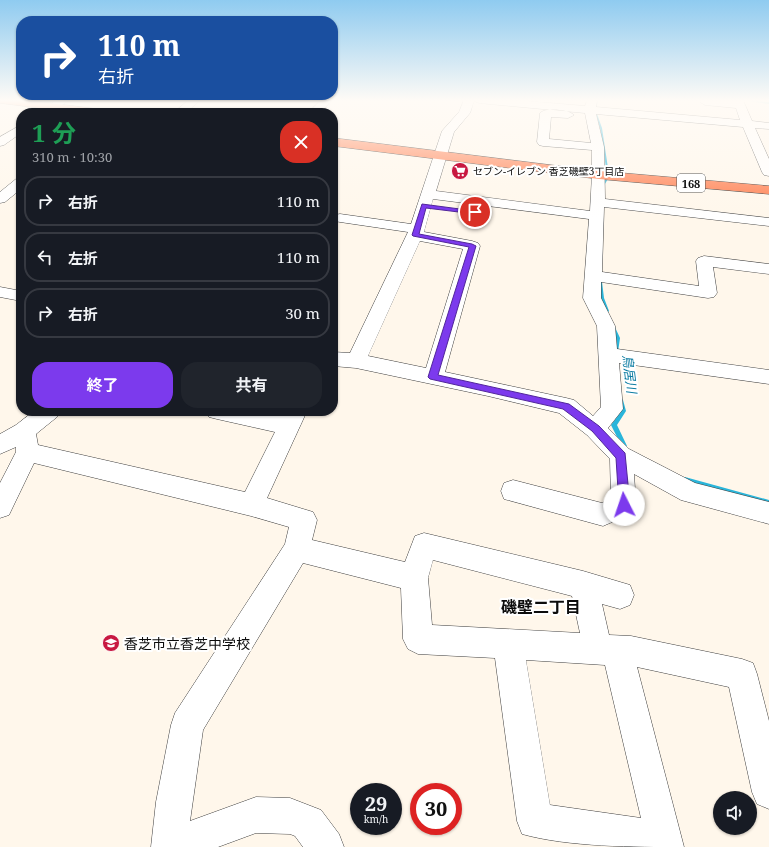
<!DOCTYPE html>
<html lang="ja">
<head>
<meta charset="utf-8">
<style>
  body { margin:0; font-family:"Noto Serif","Noto Sans JP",serif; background:#20242c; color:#f1f3f6; height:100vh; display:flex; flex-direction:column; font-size:15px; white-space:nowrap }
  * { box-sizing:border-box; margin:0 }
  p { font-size:13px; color:#9ea1a6 }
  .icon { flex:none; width:22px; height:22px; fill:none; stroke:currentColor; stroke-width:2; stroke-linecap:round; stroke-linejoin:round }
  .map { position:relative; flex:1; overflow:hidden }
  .details { position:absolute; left:16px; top:108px; width:322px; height:308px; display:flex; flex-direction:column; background:#171b24; border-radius:16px; box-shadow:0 1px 3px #0004 }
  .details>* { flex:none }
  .hud { position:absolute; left:16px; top:16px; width:322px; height:84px; border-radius:16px; box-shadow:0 1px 3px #0004; background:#1a4fa0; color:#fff; overflow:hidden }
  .tools { position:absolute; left:713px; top:791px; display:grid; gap:8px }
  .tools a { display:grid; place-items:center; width:44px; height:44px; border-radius:50%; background:#171b24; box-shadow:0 1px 3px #0004; font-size:20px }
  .speed { position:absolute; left:350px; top:783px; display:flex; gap:8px; font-size:20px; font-weight:700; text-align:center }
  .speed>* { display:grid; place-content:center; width:52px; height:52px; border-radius:50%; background:#171b24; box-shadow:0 1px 3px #0004; line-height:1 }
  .speed small { font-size:10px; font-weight:400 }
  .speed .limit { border:6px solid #d22; background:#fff; color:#111 }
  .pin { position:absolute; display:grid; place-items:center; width:34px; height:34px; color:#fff; margin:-17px; border:2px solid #fff; border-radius:50%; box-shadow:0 1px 4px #0007 }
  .me { position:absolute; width:44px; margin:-22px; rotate:356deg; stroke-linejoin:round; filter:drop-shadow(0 0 3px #0008) }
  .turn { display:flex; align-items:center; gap:14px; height:84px; padding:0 16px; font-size:18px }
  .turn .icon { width:52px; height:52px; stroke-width:2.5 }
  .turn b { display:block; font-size:28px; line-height:34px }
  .round { display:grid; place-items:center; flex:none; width:42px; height:42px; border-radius:16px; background:#20242c }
  .headline { display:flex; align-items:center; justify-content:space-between; height:68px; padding:0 16px }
  h1 { font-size:24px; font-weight:700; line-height:30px; color:#1e9e55 }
  .primary-button { display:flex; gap:8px; margin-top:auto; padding:8px 16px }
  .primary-button a { flex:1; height:46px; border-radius:16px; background:#7c3aed; color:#fff; font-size:16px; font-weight:700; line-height:46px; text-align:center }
  .primary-button a+a { background:#20242c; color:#f1f3f6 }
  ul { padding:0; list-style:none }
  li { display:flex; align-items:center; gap:12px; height:50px; margin:0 8px 6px; padding:0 8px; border:2px solid #363941; border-radius:16px }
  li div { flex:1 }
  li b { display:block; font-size:15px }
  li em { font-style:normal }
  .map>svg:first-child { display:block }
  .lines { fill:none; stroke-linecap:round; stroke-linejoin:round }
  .stream { fill:#2ab5da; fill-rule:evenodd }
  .minor-casing { stroke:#3f3f3f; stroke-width:1 }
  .highway-casing { stroke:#1d1d1d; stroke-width:1 }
  .minor { fill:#fff; fill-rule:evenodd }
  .highway { fill:#ff7a49; fill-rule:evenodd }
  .route { fill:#7c3aed; stroke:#51269a }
  .labels { text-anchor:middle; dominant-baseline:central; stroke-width:4; stroke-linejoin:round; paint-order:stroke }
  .far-poi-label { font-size:10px; fill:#0c0c0c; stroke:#fff; text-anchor:start }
  .shield { fill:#fff; stroke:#555; stroke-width:1 }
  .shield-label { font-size:11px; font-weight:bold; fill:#0c0c0c }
  .water-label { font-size:13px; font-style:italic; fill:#0a7ba1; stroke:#fff }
  .near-poi-label { font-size:14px; fill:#0c0c0c; stroke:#fff; text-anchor:start }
  .near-neighbourhood-label { font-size:16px; font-weight:bold; fill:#0c0c0c; stroke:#fff }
</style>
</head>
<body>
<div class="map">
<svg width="769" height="847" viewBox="0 0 769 847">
  <rect width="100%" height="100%" fill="#fff7eb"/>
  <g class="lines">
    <path class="stream" d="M596 100H598L596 111 602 128 608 168V179L603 187H602L600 186 604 179 606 168 600 128 594 111Z
      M747 100 769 102V104L748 101Z
      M599 281H600L602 282 604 298 609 311 608 312H607C600 305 599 292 598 282Z
      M612 325H614L620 338 618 352 616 354 614 352 616 338 611 326Z
      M621 398 623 400 626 411 617 425 627 446 626 447H622L611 425 621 411 619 400Z
      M683 477H685L769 500V504L685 481H683L682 479Z"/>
    <g class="minor-casing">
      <path id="minor" d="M57 100H69L51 113H37Z
        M189 100H200L186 113H173Z
        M321 100H332L320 113H308Z
        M464 100H514L585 106 587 100H597L596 107 740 120 736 108 705 105 700 102 701 100 733 101V100H743L752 121 769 123V129L755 128 769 159V176L764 175 762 172 743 127 596 114 604 147 605 199 769 218V226L604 207 602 272 699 286 696 261 698 258 704 256 769 264V274L713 267 717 293 714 297 708 298 601 282V298L615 326 617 349 769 370V384L619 363 623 409 608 428 629 449 695 483 769 502V524L681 500 634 474 636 505 633 513 603 526 504 499 501 491 504 483 513 480 602 503 611 499 610 459 587 435 559 413 488 396 356 368 333 366V352L350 353 408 232 340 222 335 221 333 217 335 215 340 214 411 224 442 131 459 112ZM474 101 479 103 585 113 591 143 549 139 551 117 568 118 574 115C568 109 546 107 540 113L537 142 539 145 543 146 592 150V175L590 211 436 191 454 132 470 113ZM433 199 589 219 583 298 597 326 601 407 593 416 574 400 566 398 445 372 480 246 478 243 472 241 424 232ZM420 241 463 249 426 368 368 356Z
        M21 125V133L4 145 0 146V137Z
        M21 178V189L5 202 0 203V192L16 179Z
        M0 287 21 291V301L0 297Z
        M34 411H60L57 417 36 434 38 445 245 492 275 432 217 419 209 417 206 411H258L283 416 285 411H307L267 498 313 512 317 520 312 540 405 562 415 536 424 533 583 571 630 585 634 595 630 605 620 609 602 604 609 635 631 636 742 659 753 663 757 674 769 721V809L757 804 752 792 729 687 637 667 684 847C635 847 568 847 522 834L517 821 495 658 418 654 408 649 403 639 401 588 303 563 203 730 190 821 256 797 290 798 321 810 339 834 344 847H303L295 836 290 834 256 833 218 847H151L156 802 171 725 175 713 285 544 289 527 251 516 34 463 9 515 0 518V483L16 452V447L0 454V434L16 425ZM433 560 572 596 580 633 432 625 428 578ZM526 660 605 665 641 818 550 805Z"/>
    </g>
    <g class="highway-casing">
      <path id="highway" d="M0 100H26L105 110 111 113H78L0 103Z
        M333 138 599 171 769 186V194L599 179 333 146Z"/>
    </g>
    <use href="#minor" class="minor"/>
    <use href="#highway" class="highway"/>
  </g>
  <linearGradient id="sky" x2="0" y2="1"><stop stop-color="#8fcbf0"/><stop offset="0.46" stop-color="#fffbf6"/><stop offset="1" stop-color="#fffbf6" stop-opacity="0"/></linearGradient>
  <rect width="769" height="219" fill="url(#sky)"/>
  <path class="route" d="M422 204 475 211 478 212 475 214 426 208 419 234 472 244 476 246 438 375 569 404 599 426 625 453 630 505 628 509 624 510 621 509 619 505 616 458 592 431 563 409 430 379 428 377 469 247 413 236 412 235Z"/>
  <defs>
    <g id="supermarket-disc" transform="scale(0.9)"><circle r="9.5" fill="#c81841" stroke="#fff"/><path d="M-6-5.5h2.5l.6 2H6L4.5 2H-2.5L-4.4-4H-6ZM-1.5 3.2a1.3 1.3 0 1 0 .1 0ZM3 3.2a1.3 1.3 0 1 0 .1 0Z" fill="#fff"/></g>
    <g id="school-disc" transform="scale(0.9)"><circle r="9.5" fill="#c81841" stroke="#fff"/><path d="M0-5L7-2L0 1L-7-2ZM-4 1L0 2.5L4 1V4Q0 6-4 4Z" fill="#fff"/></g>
  </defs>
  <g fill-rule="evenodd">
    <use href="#supermarket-disc" x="460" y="171"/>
    <use href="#school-disc" x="111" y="643"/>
  </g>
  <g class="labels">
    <g class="far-poi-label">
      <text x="473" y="171">セブン-イレブン 香芝磯壁3丁目店</text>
    </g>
    <rect class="shield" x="677" y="174" width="28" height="18" rx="3"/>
    <g class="shield-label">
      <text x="691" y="183">168</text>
    </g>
    <g class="water-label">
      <text transform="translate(630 374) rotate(83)">鳥居川</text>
    </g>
    <g class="near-poi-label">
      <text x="124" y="643">香芝市立香芝中学校</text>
    </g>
    <g class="near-neighbourhood-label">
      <text x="541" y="607">磯壁二丁目</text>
    </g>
  </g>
</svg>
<div class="tools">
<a><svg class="icon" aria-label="sound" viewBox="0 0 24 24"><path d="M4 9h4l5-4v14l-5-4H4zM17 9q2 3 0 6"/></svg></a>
</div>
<div class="speed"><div>29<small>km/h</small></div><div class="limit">30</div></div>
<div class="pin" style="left:475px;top:212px;background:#d93025"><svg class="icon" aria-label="arrive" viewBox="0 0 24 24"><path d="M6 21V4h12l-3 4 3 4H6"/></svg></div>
<svg class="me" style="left:624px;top:505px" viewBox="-20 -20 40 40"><circle r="19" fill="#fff"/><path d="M0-13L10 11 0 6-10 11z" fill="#7c3aed"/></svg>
<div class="hud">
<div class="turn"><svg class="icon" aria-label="right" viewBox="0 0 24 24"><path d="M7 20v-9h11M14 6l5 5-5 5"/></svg><div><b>110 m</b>右折</div></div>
</div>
<section class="details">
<div class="headline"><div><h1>1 分</h1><p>310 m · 10:30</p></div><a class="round" style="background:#d93025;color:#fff"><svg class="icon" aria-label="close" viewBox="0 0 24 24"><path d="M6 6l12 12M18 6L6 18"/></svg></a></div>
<ul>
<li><svg class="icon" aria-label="right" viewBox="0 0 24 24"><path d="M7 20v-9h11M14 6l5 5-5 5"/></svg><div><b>右折</b></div><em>110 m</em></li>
<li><svg class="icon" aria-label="left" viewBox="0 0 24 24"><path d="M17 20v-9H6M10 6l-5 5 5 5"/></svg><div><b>左折</b></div><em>110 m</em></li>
<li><svg class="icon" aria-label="right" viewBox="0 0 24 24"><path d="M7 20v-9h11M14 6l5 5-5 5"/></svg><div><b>右折</b></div><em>30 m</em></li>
</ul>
<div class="primary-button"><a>終了</a><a>共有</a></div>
</section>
</div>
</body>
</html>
